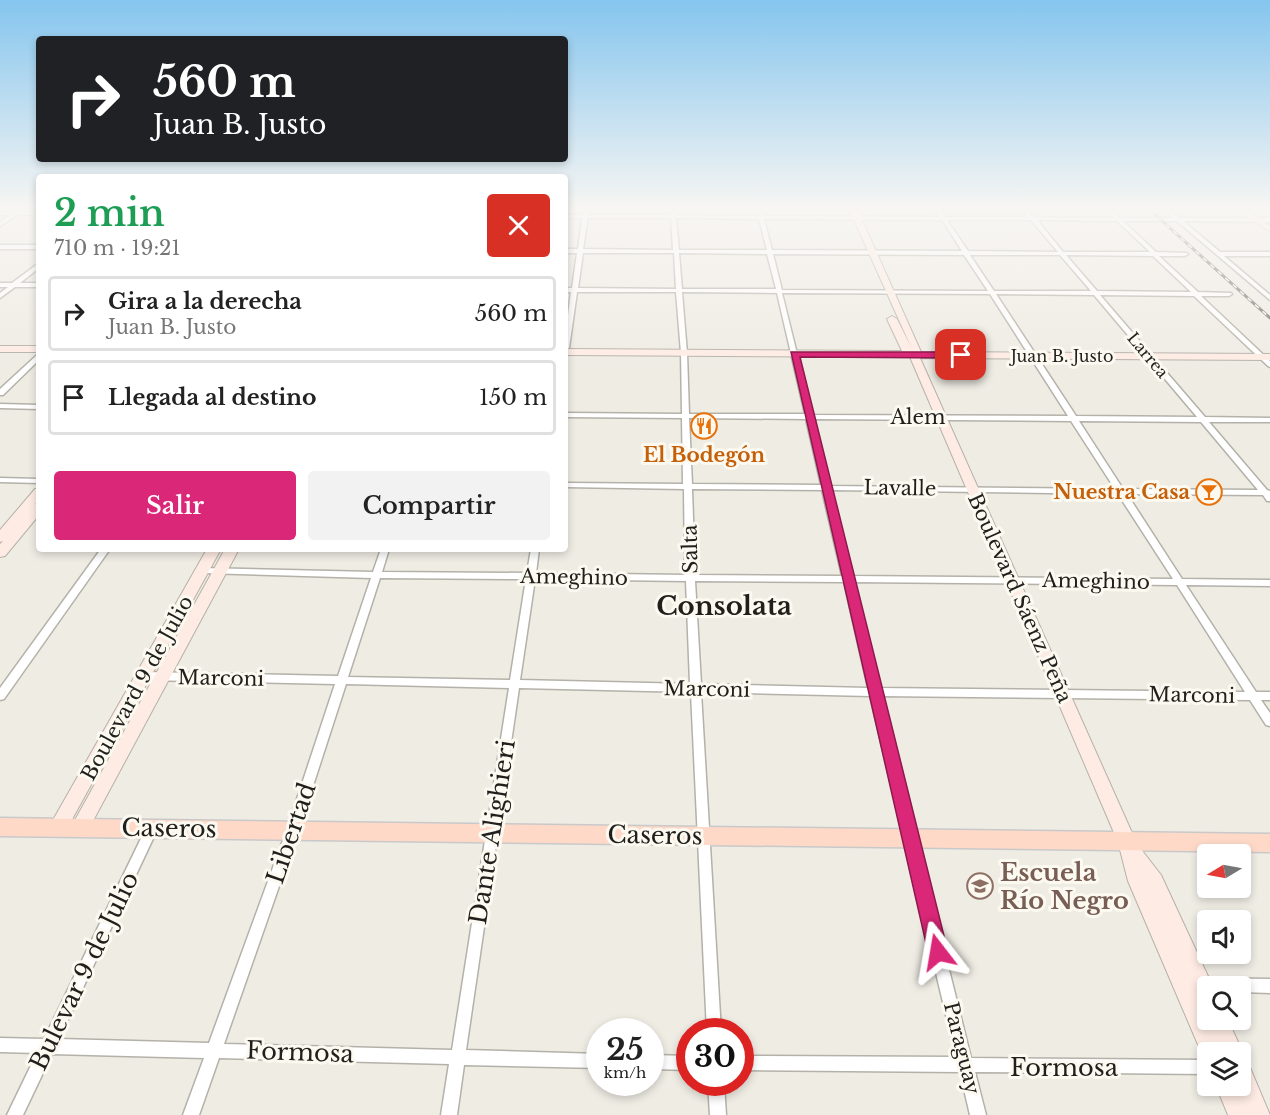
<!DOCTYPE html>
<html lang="es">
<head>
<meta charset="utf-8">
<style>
  body { margin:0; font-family:"Libre Baskerville",serif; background:#f2f2f2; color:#222; height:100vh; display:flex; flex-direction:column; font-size:22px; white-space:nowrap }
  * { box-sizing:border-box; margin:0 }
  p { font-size:20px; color:#767676 }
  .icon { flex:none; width:33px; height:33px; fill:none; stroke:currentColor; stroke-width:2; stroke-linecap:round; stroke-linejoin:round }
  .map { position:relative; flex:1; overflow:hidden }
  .sheet { position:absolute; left:36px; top:174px; width:532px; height:378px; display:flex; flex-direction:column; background:#fff; border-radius:6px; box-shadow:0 3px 9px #0003 }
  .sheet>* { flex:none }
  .guide { position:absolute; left:36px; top:36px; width:532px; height:126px; border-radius:6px; box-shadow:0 3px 9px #0003; background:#202124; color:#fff; overflow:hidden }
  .needle { width:39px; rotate:260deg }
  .controls { position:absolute; left:1197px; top:844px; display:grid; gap:12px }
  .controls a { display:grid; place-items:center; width:54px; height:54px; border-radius:6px; background:#fff; box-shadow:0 3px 9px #0003; font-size:30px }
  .speed { position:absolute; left:586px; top:1018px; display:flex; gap:12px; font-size:30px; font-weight:700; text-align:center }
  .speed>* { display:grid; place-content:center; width:78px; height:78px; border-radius:50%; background:#fff; box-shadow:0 3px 9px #0003; line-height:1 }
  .speed small { font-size:15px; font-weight:400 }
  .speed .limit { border:9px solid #d22; background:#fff; color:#111 }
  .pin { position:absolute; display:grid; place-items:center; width:51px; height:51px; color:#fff; margin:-26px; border-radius:12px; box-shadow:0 3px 9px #0006 }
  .me { position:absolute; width:66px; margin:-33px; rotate:346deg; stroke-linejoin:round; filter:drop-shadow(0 0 4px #0008) }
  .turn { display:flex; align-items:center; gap:21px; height:126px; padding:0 18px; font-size:27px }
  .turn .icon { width:78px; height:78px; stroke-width:2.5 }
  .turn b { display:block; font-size:42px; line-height:51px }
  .round { display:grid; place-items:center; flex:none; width:63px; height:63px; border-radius:6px; background:#f2f2f2 }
  .overview { display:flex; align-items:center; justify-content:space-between; height:102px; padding:0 18px }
  h1 { font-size:36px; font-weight:600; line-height:45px; color:#1e9e55 }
  .button { display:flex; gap:12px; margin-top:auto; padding:12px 18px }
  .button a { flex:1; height:69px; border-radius:6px; background:#db2777; color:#fff; font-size:24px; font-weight:600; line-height:69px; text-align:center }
  .button a+a { background:#f2f2f2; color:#222 }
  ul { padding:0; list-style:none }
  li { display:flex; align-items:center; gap:18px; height:75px; margin:0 12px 9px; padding:0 6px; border:3px solid #e0e0e0; border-radius:6px }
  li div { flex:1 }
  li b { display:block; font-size:22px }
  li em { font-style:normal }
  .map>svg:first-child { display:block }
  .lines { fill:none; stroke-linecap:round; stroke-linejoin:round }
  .street-casing { stroke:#b4b1a9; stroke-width:3 }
  .secondary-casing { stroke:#b4b1a9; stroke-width:2 }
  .primary-casing { stroke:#c9c9c9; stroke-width:3 }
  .street { fill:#fff; fill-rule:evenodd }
  .secondary { fill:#feece4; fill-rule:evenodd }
  .primary { fill:#fed9c8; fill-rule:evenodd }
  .rail-casing { stroke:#787671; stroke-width:3 }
  .rail { stroke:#fcf9f1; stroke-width:1.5; stroke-dasharray:5; stroke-linecap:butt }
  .route { fill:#db2777; stroke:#8e194d; stroke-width:1.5 }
  .labels { text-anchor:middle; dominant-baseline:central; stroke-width:6; stroke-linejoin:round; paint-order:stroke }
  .far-street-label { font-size:16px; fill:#201f1c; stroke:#fcf9f1 }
  .street-label { font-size:20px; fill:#201f1c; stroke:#fcf9f1 }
  .food-label { font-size:20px; font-weight:bold; fill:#c56008; stroke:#fcf9f1 }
  .near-street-label { font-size:24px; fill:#201f1c; stroke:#fcf9f1 }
  .near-education-label { font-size:24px; font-weight:bold; fill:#785e54; stroke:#fcf9f1; text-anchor:start }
  .district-label { font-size:26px; font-weight:bold; fill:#201f1c; stroke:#fcf9f1 }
</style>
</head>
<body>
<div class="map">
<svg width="1270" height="1115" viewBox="0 0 1270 1115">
  <rect width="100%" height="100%" fill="#efece4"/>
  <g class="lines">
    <g class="street-casing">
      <path id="street" d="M0 211H39V215H17L0 226V222L10 215H0Z
        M584 211H588V215H671V211H675L676 215 759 216 758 211H762L764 216 940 217 936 211H941L945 217H1028L1023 211H1028L1034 217 1114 218 1107 211H1113L1120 218H1173L1165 211H1171L1179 218H1270V222L1183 221 1220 252H1270V256H1224L1270 295V300L1177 221H1123L1156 252 1187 253 1188 254 1185 256H1159L1198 292 1231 293 1232 294 1229 296H1201L1270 361V367L1268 366 1194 296 1100 295 1205 417 1270 418V422H1209L1267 490 1270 491V501H1267L1263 495 1127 494 1182 579 1270 580V586L1186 585 1256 692H1270V700H1261L1270 713V726L1266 725 1250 700 881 696 971 1058 1208 1060V1074L975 1072 986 1115H970L960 1072 741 1070V1056L956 1057 870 696 701 692 721 1032H707L691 692 519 688 466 1050 600 1054V1068L464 1065 457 1115H441L449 1064 219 1058 199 1115H183L204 1058 52 1054 23 1115H7L37 1053 0 1052V1038L44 1039 148 824 152 823 156 824 158 828 59 1039 209 1043 287 829 335 684 143 680 139 679 138 676 139 673 143 672 338 676 371 578 203 573 198 570 200 568 373 572 381 549H389L382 572 527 573 531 549H539L536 573 685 575 684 489 566 487V483L683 484 682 418 566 417V413L682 414 681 353 676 292H577L569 348 566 350V330L571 292H566V288H572L577 253H566V249H578L582 218H566V215H583ZM588 218H671L673 250 583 249ZM676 218 759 219 767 250H679ZM764 219 942 220 962 251 772 250ZM947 220H1031L1058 252 968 251ZM1037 220 1117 221 1150 252H1063ZM583 253H674L676 289 578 288ZM679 253 767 254 776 289H682ZM773 254 964 255 988 291 782 290ZM970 255H1060L1091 291H994ZM1066 255 1153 256 1191 292 1097 291ZM682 292 777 293 805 414H689L687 353ZM782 293 990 294 1068 416 812 415ZM996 294 1094 295 1197 417 1076 416ZM689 418 806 419 821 485 692 484ZM813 419 1071 421 1115 489 829 486ZM1079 421 1201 422 1258 490 1123 489ZM692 489 822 490 842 576 695 575ZM831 490 1118 494 1173 579 851 576ZM380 578 526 579 510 680 348 677ZM535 579 686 581 690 684 520 680ZM695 581 844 582 868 688 701 684ZM853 582 1177 585 1245 692 879 688ZM346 684 509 688 452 1050 224 1044 299 829Z
        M0 245H39V249H0Z
        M39 263V268L20 283H39V287H15L0 298V293L8 287H0V283H12Z
        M39 354V360L3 395H0V389L37 355Z
        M0 404 39 405V409L0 408Z
        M0 478 39 479V483L0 482Z
        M101 549H110L4 699 0 700V688Z
        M1200 978 1270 979V993L1240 992V987H1208V992H1200L1195 990 1193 985 1195 980Z
        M651 1055 690 1056V1070L651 1069Z
        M708 1083H724L726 1115H710Z"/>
    </g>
    <g class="secondary-casing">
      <path id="secondary" d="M850 211H858L921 352 1270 354V360L920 358 1137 844 1161 875 1213 987H1208V1009L1204 1008 1208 1020H1228L1243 1053 1240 1059V1053H1208V1062L1205 1061 1128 881 1118 842 910 357 566 355V349L902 351 887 319 892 316 897 319 912 349Z
        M1239 211H1248L1270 226V232Z
        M0 346H39V352H0Z
        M39 488V500L35 504 39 503V515L5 556 0 557V544L3 541 0 542V530L35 489Z
        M207 549H221L65 832 59 834 53 832 50 826 53 820Z
        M225 549H239L87 832 81 834 75 832 72 826 75 820Z
        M1240 1060 1248 1063 1270 1115H1228L1216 1086H1240Z"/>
    </g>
    <g class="primary-casing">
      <path id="primary" d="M0 818 1270 834V852L0 836Z"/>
    </g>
    <use href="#street" class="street"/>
    <use href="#secondary" class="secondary"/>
    <use href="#primary" class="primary"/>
    <g class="rail-casing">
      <path id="rail" d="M1151 211 1270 318"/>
    </g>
    <use href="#rail" class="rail"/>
  </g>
  <linearGradient id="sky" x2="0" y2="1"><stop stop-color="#85c5ee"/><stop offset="0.57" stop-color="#f8f6f3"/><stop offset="1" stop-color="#f8f6f3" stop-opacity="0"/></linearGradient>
  <rect width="1270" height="367" fill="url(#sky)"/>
  <path class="route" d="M791 352H961L966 355 961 358 800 357 948 952 945 959 938 962 931 959 928 952Z"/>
  <defs>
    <g id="restaurant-ring" transform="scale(1.35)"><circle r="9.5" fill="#fcf9f1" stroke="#e8710a" stroke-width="1.5"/><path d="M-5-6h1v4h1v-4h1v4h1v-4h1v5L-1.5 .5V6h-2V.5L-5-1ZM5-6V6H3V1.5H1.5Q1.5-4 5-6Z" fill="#e8710a"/></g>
    <g id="bar-ring" transform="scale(1.35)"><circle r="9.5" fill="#fcf9f1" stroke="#e8710a" stroke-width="1.5"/><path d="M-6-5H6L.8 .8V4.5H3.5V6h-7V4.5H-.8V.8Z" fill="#e8710a"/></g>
    <g id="school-ring" transform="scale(1.35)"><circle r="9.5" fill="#fcf9f1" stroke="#8d6e63" stroke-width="1.5"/><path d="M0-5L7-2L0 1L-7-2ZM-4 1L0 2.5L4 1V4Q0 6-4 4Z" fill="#8d6e63"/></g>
  </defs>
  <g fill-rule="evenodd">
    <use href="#restaurant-ring" x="704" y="426"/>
    <use href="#bar-ring" x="1209" y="492"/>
    <use href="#school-ring" x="980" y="886"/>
  </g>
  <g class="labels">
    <g class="far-street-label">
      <text transform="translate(1148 355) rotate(50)">Larrea</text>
      <text x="1062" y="356">Juan B. Justo</text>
    </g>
    <g class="street-label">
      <text x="918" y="417">Alem</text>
      <text transform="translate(900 488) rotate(1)">Lavalle</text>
      <text transform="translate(690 549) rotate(-91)">Salta</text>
      <text transform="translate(574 577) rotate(1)">Ameghino</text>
      <text transform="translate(1096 581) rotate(1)">Ameghino</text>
      <text transform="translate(1020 598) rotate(66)">Boulevard Sáenz Peña</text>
      <text transform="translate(221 678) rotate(1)">Marconi</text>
      <text transform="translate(137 688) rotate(-61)">Boulevard 9 de Julio</text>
      <text transform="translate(707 689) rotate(1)">Marconi</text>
      <text transform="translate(1192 695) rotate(1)">Marconi</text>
      <text transform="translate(962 1048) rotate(76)">Paraguay</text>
    </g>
    <g class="food-label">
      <text x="704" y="455">El Bodegón</text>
      <text x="1190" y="492" text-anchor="end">Nuestra Casa</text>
    </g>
    <g class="near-street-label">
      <text transform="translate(169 828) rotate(1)">Caseros</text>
      <text transform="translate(492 832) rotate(-81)">Dante Alighieri</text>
      <text transform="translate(291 833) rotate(-71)">Libertad</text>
      <text transform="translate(655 835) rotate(1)">Caseros</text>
      <text transform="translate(84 971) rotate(-64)">Bulevar 9 de Julio</text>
      <text transform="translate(300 1052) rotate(2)">Formosa</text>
      <text x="1064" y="1067">Formosa</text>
    </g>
    <g class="near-education-label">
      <text x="1000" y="872">Escuela<tspan x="1000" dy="28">Río Negro</tspan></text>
    </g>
    <g class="district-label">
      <text x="724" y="606">Consolata</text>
    </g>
  </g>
</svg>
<div class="controls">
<a><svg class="needle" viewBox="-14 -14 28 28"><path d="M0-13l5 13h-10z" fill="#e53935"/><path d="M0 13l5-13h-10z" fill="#767676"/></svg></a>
<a><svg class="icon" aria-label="sound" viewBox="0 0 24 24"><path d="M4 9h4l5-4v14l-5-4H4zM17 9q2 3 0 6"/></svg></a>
<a><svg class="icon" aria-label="search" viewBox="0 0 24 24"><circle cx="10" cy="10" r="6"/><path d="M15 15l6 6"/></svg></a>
<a><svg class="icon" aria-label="layers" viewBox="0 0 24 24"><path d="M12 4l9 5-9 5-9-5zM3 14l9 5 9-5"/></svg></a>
</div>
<div class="speed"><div>25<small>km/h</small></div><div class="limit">30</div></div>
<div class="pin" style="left:961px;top:355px;background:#d93025"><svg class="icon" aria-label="arrive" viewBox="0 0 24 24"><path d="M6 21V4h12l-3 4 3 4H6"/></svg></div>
<svg class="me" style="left:938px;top:952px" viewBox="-20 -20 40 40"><path d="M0-17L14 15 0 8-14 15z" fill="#db2777" stroke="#fff" stroke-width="4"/></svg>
<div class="guide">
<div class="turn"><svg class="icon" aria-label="right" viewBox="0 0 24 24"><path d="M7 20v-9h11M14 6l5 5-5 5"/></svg><div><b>560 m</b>Juan B. Justo</div></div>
</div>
<section class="sheet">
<div class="overview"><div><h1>2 min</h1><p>710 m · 19:21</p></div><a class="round" style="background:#d93025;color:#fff"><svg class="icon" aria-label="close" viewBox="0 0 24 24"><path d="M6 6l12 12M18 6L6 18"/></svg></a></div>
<ul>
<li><svg class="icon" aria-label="right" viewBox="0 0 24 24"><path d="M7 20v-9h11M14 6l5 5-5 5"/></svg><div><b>Gira a la derecha</b><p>Juan B. Justo</p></div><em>560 m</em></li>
<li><svg class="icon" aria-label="arrive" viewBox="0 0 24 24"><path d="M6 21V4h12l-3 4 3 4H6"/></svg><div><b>Llegada al destino</b></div><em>150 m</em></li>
</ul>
<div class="button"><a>Salir</a><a>Compartir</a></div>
</section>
</div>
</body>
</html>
